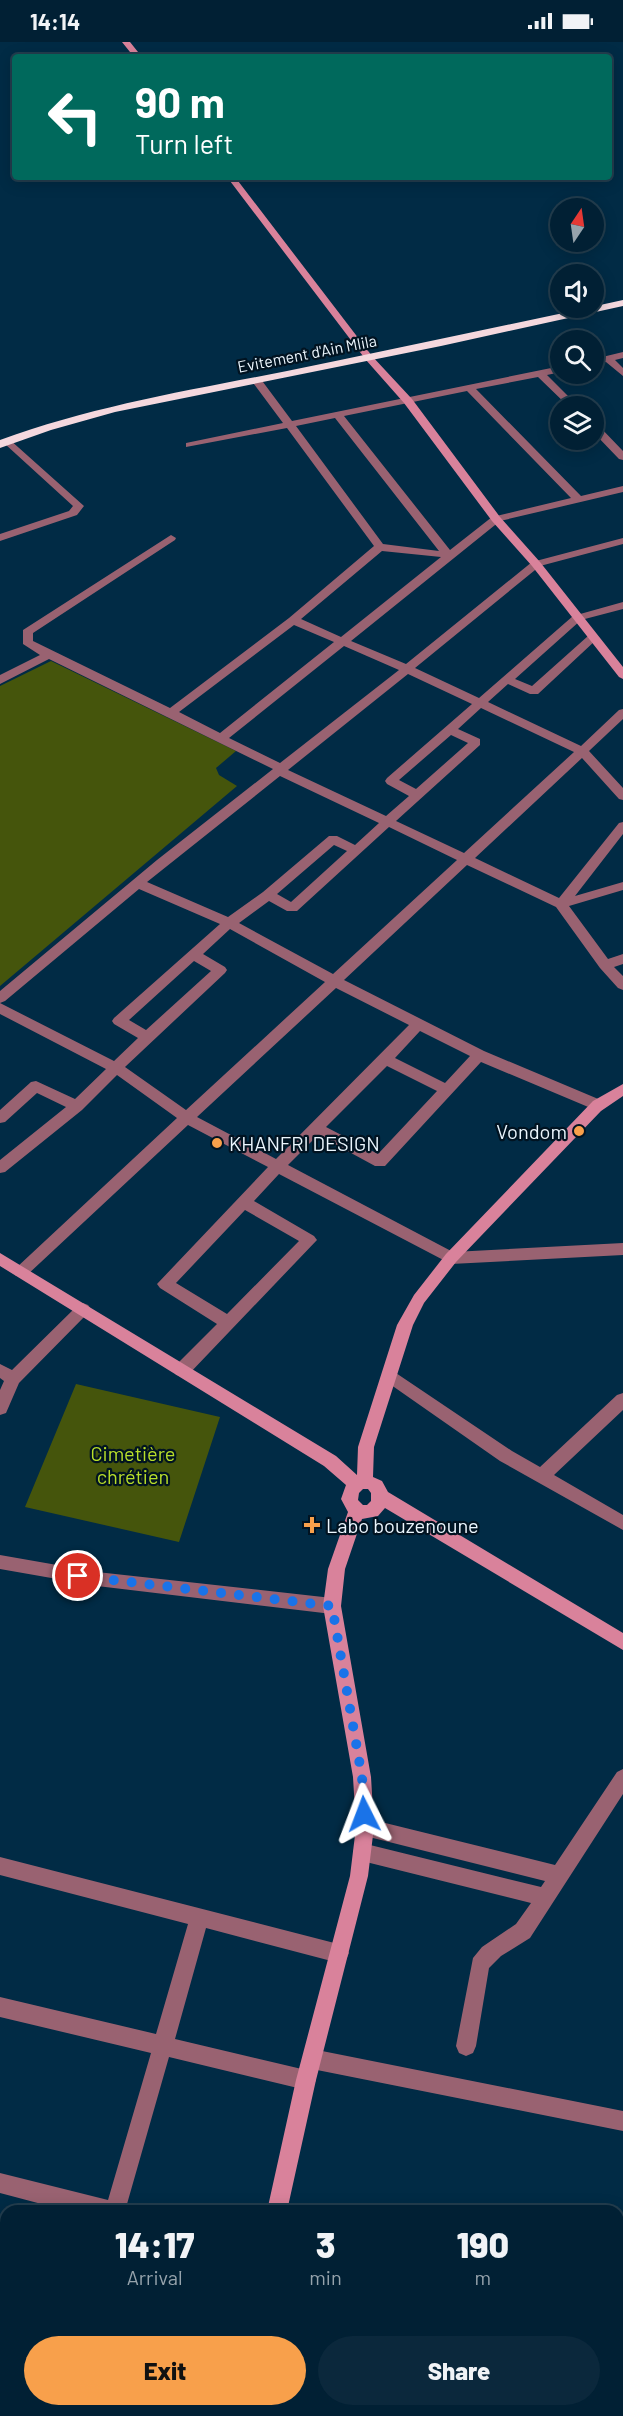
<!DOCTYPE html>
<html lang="en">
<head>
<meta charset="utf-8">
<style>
  body { margin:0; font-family:Barlow,sans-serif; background:#0b283c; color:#f1f3f6; height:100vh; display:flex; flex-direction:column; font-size:22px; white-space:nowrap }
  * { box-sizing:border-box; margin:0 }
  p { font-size:20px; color:#96a3ac }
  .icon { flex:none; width:33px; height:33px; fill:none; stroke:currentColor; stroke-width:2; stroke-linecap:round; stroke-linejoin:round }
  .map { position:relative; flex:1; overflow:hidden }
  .sheet { position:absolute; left:0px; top:2163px; width:624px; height:212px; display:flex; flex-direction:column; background:#012034; border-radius:18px 18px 0 0; box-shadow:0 3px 15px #0003,0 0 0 2px #233e4f }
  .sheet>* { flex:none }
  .hud { position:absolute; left:12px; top:12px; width:600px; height:126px; border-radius:6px; box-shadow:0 3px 15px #0003,0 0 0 2px #233e4f; background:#00695c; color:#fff; overflow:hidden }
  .needle { width:39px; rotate:13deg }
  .buttons { position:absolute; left:550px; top:156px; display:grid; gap:12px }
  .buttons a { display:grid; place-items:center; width:54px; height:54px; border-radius:50%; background:#012034; box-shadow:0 3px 15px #0003,0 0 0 2px #233e4f; font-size:30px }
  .pin { position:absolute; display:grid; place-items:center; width:51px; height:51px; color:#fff; margin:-26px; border:3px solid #fff; border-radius:50%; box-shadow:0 2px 6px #0007 }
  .me { position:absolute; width:66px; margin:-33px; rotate:357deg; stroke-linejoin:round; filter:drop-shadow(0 0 4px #0008) }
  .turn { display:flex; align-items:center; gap:21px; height:126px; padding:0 24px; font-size:27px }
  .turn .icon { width:78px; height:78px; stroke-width:2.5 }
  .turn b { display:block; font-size:42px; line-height:51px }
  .eta { display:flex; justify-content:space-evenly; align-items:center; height:102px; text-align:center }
  .eta b { font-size:36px; font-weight:800; line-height:42px }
  .button { display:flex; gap:12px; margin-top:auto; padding:12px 24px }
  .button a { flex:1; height:69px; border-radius:36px; background:#f8a04b; color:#111; font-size:24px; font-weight:800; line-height:69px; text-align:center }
  .button a+a { background:#0b283c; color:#f1f3f6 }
  .status { display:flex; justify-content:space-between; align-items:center; height:42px; padding:0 30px; background:#012034; direction:ltr }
  .status svg { height:16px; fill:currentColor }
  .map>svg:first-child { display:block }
  .green { fill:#45550c }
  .building { fill:#7b4f26; stroke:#56371b; stroke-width:1.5 }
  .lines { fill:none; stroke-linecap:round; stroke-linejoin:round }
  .street { fill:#996271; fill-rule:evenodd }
  .secondary { fill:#d9829b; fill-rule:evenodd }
  .highway { fill:#f4d8de; fill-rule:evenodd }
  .route { stroke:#1a73e8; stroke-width:10; stroke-dasharray:0 18 }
  .poi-dot { fill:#f8a04b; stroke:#011321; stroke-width:2 }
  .labels { text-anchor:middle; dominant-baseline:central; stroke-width:4.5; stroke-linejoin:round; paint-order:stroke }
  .far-street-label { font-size:16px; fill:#ebf6fe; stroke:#011321 }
  .poi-label { font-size:20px; fill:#ebf6fe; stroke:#011321; text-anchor:start }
  .park-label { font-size:20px; fill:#b8de2a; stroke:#011321 }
</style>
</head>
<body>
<div class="status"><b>14:14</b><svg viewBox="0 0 49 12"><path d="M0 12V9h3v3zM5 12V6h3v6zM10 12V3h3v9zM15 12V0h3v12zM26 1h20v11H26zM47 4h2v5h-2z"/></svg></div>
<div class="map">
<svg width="623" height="2374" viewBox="0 0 623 2374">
  <rect width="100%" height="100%" fill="#012b45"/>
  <path class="green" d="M51 619 236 709 216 726 219 733 237 744 0 944V644Z
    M76 1342 220 1375 179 1500 25 1465Z"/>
  <path class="building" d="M618 2344 623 2345V2374H613V2368H618Z"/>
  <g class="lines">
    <path class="street" d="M623 310V316L615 318 623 326V334L606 320 594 323V317Z
      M561 324V330L547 333 578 364H568L538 335 476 347 581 454 623 444V450L500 479 351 599 406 622 532 520 623 496V502L540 524 415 626 479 656 573 574 623 560V567L581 578 515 637 532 644 588 594H596V598L538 652H530L508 642 488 660 581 704 619 668 623 667V677L589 709 623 746V758L619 757 582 716 475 816 559 856 619 781 623 780V792L575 854 623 840V848L569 864 608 917 623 912V922L614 925 623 934V948L618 946 600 926 556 865 467 823 344 938 484 1009 603 1059 605 1063 603 1067H593L481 1020 385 1124H375L318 1093 288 1123 453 1210 623 1201V1213L451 1222 279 1132 254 1159 314 1194 317 1198 188 1333 182 1334 176 1333 174 1328 176 1323 217 1282 160 1246 157 1242 268 1125 188 1083 26 1234H16L13 1230 16 1226 177 1076 117 1033 82 1068 5 1130 0 1131V1118L66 1065 37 1051 5 1080 0 1081V1068L31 1040 36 1039 75 1057 106 1027 0 972V961L114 1019 138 996 114 982 112 979 114 976 220 882 139 847 5 959 0 961V949L157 818 273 727 49 617 0 642V633L40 613 23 602V588L171 493 176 496 175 498 33 591V599L170 666 289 576 374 504 287 386 186 405V401L283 381 251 338 252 336H260L292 379ZM467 349 571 456 492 475 450 508 344 374ZM335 376 439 509 383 502 296 384ZM382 509 441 515 341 595 301 577ZM294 583 334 600 220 691 179 670ZM344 604 399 628 280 721 229 696ZM408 632 472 662 387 736 385 739 387 742 409 754 386 774 288 728ZM481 666 574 710 464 811 396 779 480 703V697L458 687ZM451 693 468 701 416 747 399 738ZM280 734 379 781 355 803 337 794H329L263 850 228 875 147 840ZM389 785 457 818 333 932 239 881 269 859 287 869H297ZM334 803 347 809 291 860 277 852ZM230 887 325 940 186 1068 125 1025 225 931 227 928 225 925 203 912ZM194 919 211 929 146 988 129 978ZM336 946 409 983 276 1117 197 1075ZM420 989 470 1014 445 1041 395 1016ZM387 1024 437 1049 378 1112 326 1085ZM245 1168 299 1199 227 1272 176 1241Z
      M594 382 598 383 623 409V418L619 417 594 391Z
      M9 397 84 464 77 473 0 499V492L69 469 73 464 5 402 4 400Z
      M83 1261 88 1263 91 1267 88 1271 19 1341 6 1371 0 1373V1348L4 1339 0 1336V1322L12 1328 78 1263Z
      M390 1327 512 1409 540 1425 617 1353 623 1351V1368L554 1433 623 1473V1488L500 1419 384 1338 382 1333 384 1328Z
      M0 1513 97 1530 332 1556 338 1559 341 1564 338 1569 332 1572 97 1544 0 1527Z
      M623 1727V1752L530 1896 501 1914 489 1926 476 2004 473 2011 466 2014 459 2011 456 2004 473 1916 482 1905 516 1882 531 1861 362 1819 355 1816 353 1810 355 1804 362 1801 541 1845 545 1839 365 1794 358 1791 356 1785 358 1779 365 1776 555 1823 617 1730Z
      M0 1815 346 1904 349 1911 346 1918 339 1921 206 1886 175 1997 306 2028 313 2031 316 2038 313 2045 306 2048 169 2015 125 2169H68L0 2151V2131L108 2158 151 2011 0 1975V1955L156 1992 188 1882 0 1833Z
      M312 2007 623 2069V2089L312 2027 305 2024 302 2017 305 2010Z
      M0 2310 6 2312V2334L0 2332Z
      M49 2368H71L70 2374H48Z
      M503 2368H525L526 2374H504Z
      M542 2368H573L575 2374H544Z"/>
    <path class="secondary" d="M122 0H130L142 15H134Z
      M227 135H235L372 314 412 357 500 475 540 520 623 625V637L619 635 532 524 492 479 404 361 366 318Z
      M623 1042V1054L601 1069 456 1220 424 1261 413 1283 374 1405 373 1435 382 1439 388 1450 623 1591V1608L385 1466 378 1474 362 1477 345 1527 341 1564 371 1735 374 1785 368 1834 316 2038 287 2169H267L296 2038 350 1834 356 1785 353 1735 323 1564 328 1527 348 1470 341 1457 346 1443 324 1424 0 1224V1211L336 1414 357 1433 358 1405 397 1283 414 1253 446 1212 593 1059ZM363 1447H368L371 1451V1459L367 1463H363L358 1458 359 1451Z
      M219 2368H241L240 2374H218Z"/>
    <path class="highway" d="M623 258V264L441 304 115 370 51 388 0 406V398C93 364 190 348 287 329 399 306 513 282 623 258Z"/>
  </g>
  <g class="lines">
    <path class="route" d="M78 1534 332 1564 362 1735 364 1772"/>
  </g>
  <g class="poi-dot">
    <circle cx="579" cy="1089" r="6"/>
    <circle cx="217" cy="1101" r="6"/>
    <path d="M309 1474h6v6h6v6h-6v6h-6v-6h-6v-6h6z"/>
  </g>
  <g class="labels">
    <g class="far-street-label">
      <text transform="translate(307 311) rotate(-11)">Evitement d'Ain Mlila</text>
    </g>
    <g class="poi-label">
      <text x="567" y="1089" text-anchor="end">Vondom</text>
      <text x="229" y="1101">KHANFRI DESIGN</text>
      <text x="326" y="1483">Labo bouzenoune</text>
    </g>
    <g class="park-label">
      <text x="133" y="1411">Cimetière<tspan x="133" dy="23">chrétien</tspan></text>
    </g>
  </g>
</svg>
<div class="buttons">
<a><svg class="needle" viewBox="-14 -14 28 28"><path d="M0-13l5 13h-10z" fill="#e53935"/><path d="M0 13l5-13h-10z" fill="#96a3ac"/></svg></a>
<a><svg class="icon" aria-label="sound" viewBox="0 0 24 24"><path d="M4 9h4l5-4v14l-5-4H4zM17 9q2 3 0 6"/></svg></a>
<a><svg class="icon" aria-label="search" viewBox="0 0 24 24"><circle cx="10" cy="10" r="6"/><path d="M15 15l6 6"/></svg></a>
<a><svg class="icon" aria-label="layers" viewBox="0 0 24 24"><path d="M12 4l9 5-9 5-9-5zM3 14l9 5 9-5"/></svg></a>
</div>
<div class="pin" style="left:78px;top:1534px;background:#d93025"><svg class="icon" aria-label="arrive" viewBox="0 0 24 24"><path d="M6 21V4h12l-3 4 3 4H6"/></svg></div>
<svg class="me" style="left:364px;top:1772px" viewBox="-20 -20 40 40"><path d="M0-17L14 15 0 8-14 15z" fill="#1a73e8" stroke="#fff" stroke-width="4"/></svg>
<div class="hud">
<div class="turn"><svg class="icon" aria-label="left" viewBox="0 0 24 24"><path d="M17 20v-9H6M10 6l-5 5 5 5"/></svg><div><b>90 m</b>Turn left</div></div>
</div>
<section class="sheet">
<div class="eta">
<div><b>14:17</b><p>Arrival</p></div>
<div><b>3</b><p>min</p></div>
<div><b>190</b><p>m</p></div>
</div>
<div class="button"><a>Exit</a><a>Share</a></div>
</section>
</div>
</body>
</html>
